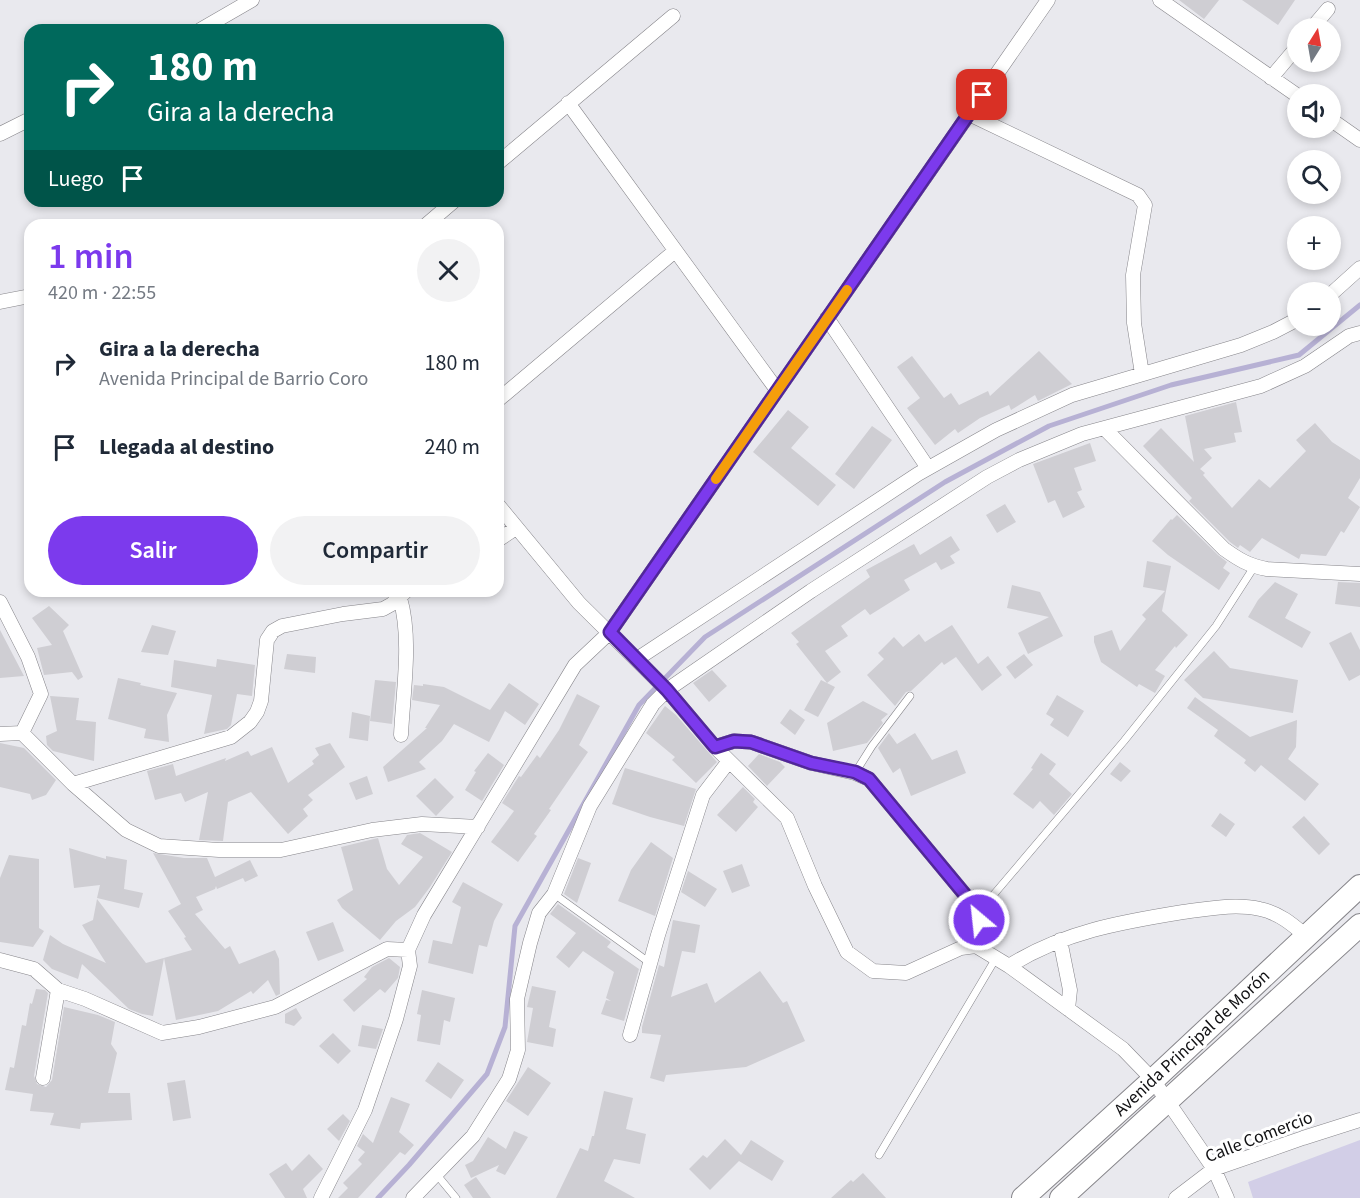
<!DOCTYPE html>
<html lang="es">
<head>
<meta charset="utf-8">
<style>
  body { margin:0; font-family:"Source Sans 3",sans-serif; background:#f2f2f3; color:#1f2937; height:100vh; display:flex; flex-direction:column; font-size:22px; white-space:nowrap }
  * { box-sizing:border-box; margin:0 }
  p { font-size:20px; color:#747a83 }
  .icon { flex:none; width:33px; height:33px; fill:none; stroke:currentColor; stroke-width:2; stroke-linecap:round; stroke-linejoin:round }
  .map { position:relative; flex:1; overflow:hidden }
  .panel { position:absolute; left:24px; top:219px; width:480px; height:378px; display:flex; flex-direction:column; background:#fff; border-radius:18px; box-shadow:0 3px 9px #0003 }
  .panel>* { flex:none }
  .hud { position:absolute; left:24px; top:24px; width:480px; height:183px; border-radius:18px; box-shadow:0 3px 9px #0003; background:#00695c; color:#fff; overflow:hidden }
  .needle { width:39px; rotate:11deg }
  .fabs { position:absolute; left:1287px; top:18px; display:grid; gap:12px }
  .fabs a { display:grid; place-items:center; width:54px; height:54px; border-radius:50%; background:#fff; box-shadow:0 3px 9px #0003; font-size:30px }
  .pin { position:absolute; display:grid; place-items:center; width:51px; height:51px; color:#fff; margin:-26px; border-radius:12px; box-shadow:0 3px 9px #0006 }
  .me { position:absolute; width:66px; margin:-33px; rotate:332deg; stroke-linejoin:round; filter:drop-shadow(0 0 4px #0008) }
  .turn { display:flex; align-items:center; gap:21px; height:126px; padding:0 24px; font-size:27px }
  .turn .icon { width:78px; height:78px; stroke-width:2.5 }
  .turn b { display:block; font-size:42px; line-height:51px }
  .then { display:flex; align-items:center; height:57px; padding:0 24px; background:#0003; gap:12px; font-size:22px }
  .round { display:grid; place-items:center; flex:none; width:63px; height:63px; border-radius:32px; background:#f2f2f3 }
  .headline { display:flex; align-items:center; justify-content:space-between; height:102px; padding:0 24px }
  h1 { font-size:36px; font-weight:600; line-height:45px; color:#7c3aed }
  .cta { display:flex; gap:12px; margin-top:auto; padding:12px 24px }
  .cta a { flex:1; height:69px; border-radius:36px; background:#7c3aed; color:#fff; font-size:24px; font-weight:600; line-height:69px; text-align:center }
  .cta a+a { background:#f2f2f3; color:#1f2937 }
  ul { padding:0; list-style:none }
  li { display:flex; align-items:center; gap:18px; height:84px; padding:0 24px }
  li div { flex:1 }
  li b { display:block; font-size:22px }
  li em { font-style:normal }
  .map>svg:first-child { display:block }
  .green { fill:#d2cee7 }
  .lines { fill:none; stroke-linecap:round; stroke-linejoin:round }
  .stream { stroke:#b7b1d4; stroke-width:5 }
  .building { fill:#cfced3 }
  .service-casing { stroke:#86858a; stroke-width:8 }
  .minor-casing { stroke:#86858a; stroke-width:15 }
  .primary-casing { stroke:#86858a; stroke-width:24 }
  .service { stroke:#fff; stroke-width:7 }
  .minor { stroke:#fff; stroke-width:14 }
  .primary { stroke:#fff; stroke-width:22 }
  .route-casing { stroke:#51269a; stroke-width:15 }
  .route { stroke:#7c3aed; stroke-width:10 }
  .slow { stroke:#f59e0b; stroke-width:10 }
  .labels { text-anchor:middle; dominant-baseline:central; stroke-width:6; stroke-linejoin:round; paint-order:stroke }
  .street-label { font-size:18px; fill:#111113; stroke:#fff }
</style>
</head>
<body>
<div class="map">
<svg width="1360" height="1198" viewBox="0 0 1360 1198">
  <rect width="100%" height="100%" fill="#e9e9ee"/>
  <path class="green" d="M1360 1140V1198H1253L1248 1182Z"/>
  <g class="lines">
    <path class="stream" d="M378 1198 409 1165 487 1074 505 1027 515 926 639 705 705 637 945 482 1049 426 1171 385 1299 355 1360 305"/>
  </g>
  <path class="building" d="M1179 0H1219L1204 19Z
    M1242 0H1295L1278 25Z
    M1039 351 1072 384 1038 401 1035 395 1011 410 1009 405 980 418 958 433 955 429 935 445 907 408 920 398 897 367 912 356 944 398 951 393 959 405 988 391 990 396Z
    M1236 402 1242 432 1234 433 1236 442 1204 449 1212 458 1200 469 1205 473 1203 475 1232 508 1259 479 1270 488 1306 451 1296 440 1315 423 1332 442 1360 460V478L1348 498 1360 507 1344 533 1341 531 1326 556 1301 554 1299 559 1262 538 1250 552 1240 545 1238 548 1230 542 1189 501 1192 498 1143 446 1161 428 1194 462 1185 416Z
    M788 410 809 427 791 448 836 485 818 506 753 452Z
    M872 426 892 440 854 489 835 474Z
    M1090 443 1096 461 1074 468 1082 490 1077 492 1085 507 1063 518 1055 500 1048 503 1033 464Z
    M1005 504 1016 522 997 533 986 515Z
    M1177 515 1218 555 1227 562 1223 568 1230 573 1219 590 1168 555 1152 541 1171 519 1172 520Z
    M951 536 960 550 950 556 955 563 941 570 936 562 904 580 910 590 870 615 865 609 841 626 848 636 825 651 841 672 827 683 796 644 799 642 791 633 870 577 866 570 914 544 920 555Z
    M1147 561 1171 566 1162 611 1188 635 1176 648 1175 646 1155 670 1165 676 1155 693 1139 684 1137 687 1101 662 1094 642V636L1112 630 1120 651 1146 619 1142 615 1165 591 1143 587Z
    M1275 582 1298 594 1285 618 1311 632 1302 648 1248 617 1258 600Z
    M1338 582 1360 583V607L1335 604Z
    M1012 585 1040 592 1063 636 1028 654 1018 633 1049 617 1007 608Z
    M49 606 69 625 63 631 83 677 78 680 72 672 44 675 37 648 52 645 32 618Z
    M152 625 176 631 168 655 141 652Z
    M952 625 978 664 988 656 1002 675 982 691 956 657 944 665 942 662 911 691 906 692 895 706 867 675 884 659 878 653 894 637 903 647 919 634 925 642Z
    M0 630 24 676 0 678Z
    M1351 632 1360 650V675L1349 681 1329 643Z
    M1214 651 1230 668 1298 680 1293 713 1203 698 1184 680Z
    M287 654 316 657 315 673 284 669Z
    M1024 654 1033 665 1015 679 1006 667Z
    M217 659 255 665 252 696 237 694 231 725 227 729 204 734 212 695 171 687 174 660 216 667Z
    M712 670 727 686 709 702 693 683Z
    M118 678 141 683 140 685 177 693 167 715 169 742 144 738 146 729 108 719Z
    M375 680 396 682 392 724 370 721Z
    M821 680 835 687 818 717 804 710Z
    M509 683 539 704 525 725 505 711 489 742 454 724 442 741 419 762 426 769 388 782 383 767 427 728H425L440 705 412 700 414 685 423 686V684L444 687 490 710Z
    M577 694 600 706 579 745 588 752 549 809 551 810 534 834 537 836 518 862 491 842 514 811 502 803 519 776 521 777 537 755 540 758 559 730Z
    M1057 695 1084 711 1068 737 1050 725 1054 719 1046 714Z
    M50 696 79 698 76 720 96 722 94 761 53 751 47 745 46 736 57 731Z
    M1195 697 1250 737 1297 720 1296 747 1288 759 1319 784 1305 801 1261 765 1255 772 1244 763 1246 760 1214 736 1218 730 1187 708Z
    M863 701 888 714 881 720 883 723 867 743 833 751 827 723Z
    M665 706 676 715 717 762 696 783 672 760 675 757 646 733Z
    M790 709 805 720 795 735 780 723Z
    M352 712 370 716 368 741 349 738Z
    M889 733 897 744 915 733 932 760 957 750 966 773 911 796 900 768 893 773 878 748Z
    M0 743 24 748 56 780 46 795 32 800 30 794 0 787Z
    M330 743 345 767 308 795 313 800 303 809 308 816 288 834 251 792 228 802 223 841 199 840 208 792 185 802 181 793 155 800 147 771 173 764 176 776 226 758 225 761 248 751 251 756 272 747 288 783 314 764 312 761 319 755 315 748Z
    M488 753 504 765 482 801 465 790 476 772 474 771Z
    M1041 753 1056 764 1049 774 1072 794 1054 815 1040 801 1033 809 1013 794 1033 769 1031 768Z
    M759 754 780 762 785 767 767 786 748 766Z
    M1120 762 1131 771 1121 782 1110 774Z
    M625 768 696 789 684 826 650 817 612 804Z
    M367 776 373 794 356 800 349 783Z
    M435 778 454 797 436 816 416 796Z
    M743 787 755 799 753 802 758 807 736 832 717 815Z
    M1220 813 1235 824 1226 837 1211 826Z
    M1304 816 1330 844 1319 855 1292 827Z
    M420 833 452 852 430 887 415 907 396 921 380 940 342 908 337 900 353 890 341 847 378 838 387 869 399 885 423 857 401 844 407 835Z
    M651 842 673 858 655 916 618 901 631 870Z
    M69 848 106 859V856L127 860 124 889 143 893 139 908 97 898 100 885 74 888Z
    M153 853 184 858H207L215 877 250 860 258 876 245 882 243 878 217 889 216 886 215 889 196 897 203 910 195 914 225 949 230 946 239 964 275 950 279 959 280 994 276 996 268 980 253 994 251 991 218 1011 176 1020 164 958 153 1016 142 1014 129 1009 82 964 78 979 52 969 43 960 50 935 63 944 106 963 82 925 93 920 97 899 146 963 192 950 184 938 186 937 168 911 181 904Z
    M9 855 39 859V928L44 931 33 947 0 942V878Z
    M578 858 591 863 577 903 564 894Z
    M742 864 750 886 732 893 723 871Z
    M688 871 717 889 705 907 681 892Z
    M463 882 503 904 494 921 487 947 479 945 473 974 428 963 433 940 452 944 461 907 452 902Z
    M558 904 611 942 607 947 639 969 624 1021 601 1014 606 1000 611 1001 606 998 614 972 583 951 569 968 556 957 576 933 550 914Z
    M673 920 700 925 695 953 682 951 671 997 707 983 715 1003 760 971 783 1003 787 1001 805 1041 746 1067 666 1075 664 1082 650 1078 661 1035 642 1033V1027L659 965 664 967Z
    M333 922 344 951 318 961 306 932Z
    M389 958 400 967 398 978 385 993 380 989 354 1012 343 1000 367 979 364 977 372 967Z
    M532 986 556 991 549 1027 556 1029 553 1047 527 1042 533 1008 527 1007Z
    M36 989 45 990 48 993 34 1076 37 1084 46 1087 52 1080 64 1007 98 1015 115 1022 111 1044 117 1053 108 1093H130L132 1120 81 1123 80 1129 50 1125 54 1113 30 1111 33 1094 5 1090 10 1067 14 1068 22 1025 26 1026 30 1003 32 1004Z
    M422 990 455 998 450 1022 444 1020 440 1045 417 1041 421 1015 417 1014Z
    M296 1008 302 1018 294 1026 285 1023V1014Z
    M362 1025 383 1029 376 1049 358 1046Z
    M333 1033 351 1051 338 1064 319 1046Z
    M438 1062 464 1080 451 1099 425 1081Z
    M528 1067 551 1083 528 1116 506 1101Z
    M185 1080 191 1118 173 1121 167 1083Z
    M604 1091 633 1098 626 1129 646 1134 640 1164 614 1159 604 1181 635 1198H556L580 1148 588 1151 592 1136H594Z
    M391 1097 410 1104 399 1132 414 1145 405 1155 400 1152 358 1198H338L348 1188 343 1183 362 1164 358 1160 365 1152 357 1146 363 1134 373 1143Z
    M343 1114 350 1121 339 1141 327 1129Z
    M514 1131 528 1137 505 1175 496 1171 499 1165 471 1178 465 1165 473 1161 488 1137 506 1149Z
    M725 1139 741 1155 751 1140 784 1161 772 1181 739 1161 710 1190 689 1169 703 1155 707 1158Z
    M309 1154 323 1169 303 1189 307 1198H285L269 1174 286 1163 292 1171Z
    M863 1173 886 1198H831L851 1180 853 1182Z
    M476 1177 491 1198H473L464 1185Z"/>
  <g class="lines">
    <g class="service-casing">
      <path id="service" d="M855 773 872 746 910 696
        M554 894 650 963
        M978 913 1124 741 1216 626 1254 567
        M879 1155 996 958
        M437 1175 456 1198"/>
    </g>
    <g class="minor-casing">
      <path id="minor" d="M1160 0 1298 96
        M1312 28 1328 9
        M200 30 252 0
        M1271 78 1298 46
        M568 103 777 390
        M969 114 1138 195 1145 205 1133 275 1134 323 1142 374
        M1330 119 1360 140
        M0 134 30 119
        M498 163 673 16
        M426 225 454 201
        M1330 295 1360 268
        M0 302 30 296
        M827 318 928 468
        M498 400 675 251
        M1105 429 1224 549C1238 559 1249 566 1267 569L1360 574
        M498 505 579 603 667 690 715 747 787 818 815 886 847 952 873 971 906 973 961 948 976 946 1009 966 1123 1049 1153 1080 1214 1169 1227 1198
        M498 540 516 528
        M400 598C412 639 403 692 401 735
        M0 602 28 657 41 694 22 733
        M637 659 918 474 996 430 1072 395 1241 345 1273 332 1298 319
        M22 733 73 784 126 830 159 846 219 850H281L372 830 422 824 478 827
        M0 734 22 733
        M715 747 734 741 751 742 811 763 855 773 869 779 976 908 979 920 976 946
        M73 784 231 737 250 722 257 712 261 701 267 640 273 631 282 626 343 614 383 609 392 604 406 591
        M1060 940 1070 990 1068 1009
        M0 960 34 969 58 990 85 999 162 1033 199 1027 275 1007 387 949 408 950
        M1009 966C1063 932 1121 922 1183 912 1207 909 1235 903 1260 909 1279 913 1292 924 1306 936
        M630 1035 658 935 703 795 729 761
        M43 1078 58 990
        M321 1198 365 1110 396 1019 410 966 408 950 424 915 575 665 610 632 1048 0
        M413 1198 473 1136 509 1079 518 1050 517 999 530 943 539 913 554 894 590 806 653 704 667 690 811 591 987 477 1019 460 1082 434 1261 386 1305 366 1349 336 1360 333
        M1176 1198 1214 1169 1303 1138 1360 1120"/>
    </g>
    <g class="primary-casing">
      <path id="primary" d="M1023 1198 1153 1080 1360 886
        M1061 1198 1360 925"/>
    </g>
    <use href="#service" class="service"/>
    <use href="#minor" class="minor"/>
    <use href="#primary" class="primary"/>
  </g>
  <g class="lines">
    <g class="route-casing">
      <path id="route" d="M979 920 976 908 869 779 855 772 811 763 751 742 734 741 715 747 667 690 610 632 982 95"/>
    </g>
    <use href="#route" class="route"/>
    <path class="slow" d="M716 479 847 290"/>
  </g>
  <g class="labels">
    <g class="street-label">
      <text transform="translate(1192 1043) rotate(-43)">Avenida Principal de Morón</text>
      <text transform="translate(1259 1137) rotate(-21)">Calle Comercio</text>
    </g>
  </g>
</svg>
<div class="fabs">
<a><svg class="needle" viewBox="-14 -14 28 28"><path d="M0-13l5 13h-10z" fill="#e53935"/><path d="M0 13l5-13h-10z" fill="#747a83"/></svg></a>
<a><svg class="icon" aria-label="sound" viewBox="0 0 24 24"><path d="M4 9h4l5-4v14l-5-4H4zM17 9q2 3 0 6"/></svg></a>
<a><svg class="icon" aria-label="search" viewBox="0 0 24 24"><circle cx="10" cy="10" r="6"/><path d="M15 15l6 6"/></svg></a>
<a>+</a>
<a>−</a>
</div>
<div class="pin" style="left:982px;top:95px;background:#d93025"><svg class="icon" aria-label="arrive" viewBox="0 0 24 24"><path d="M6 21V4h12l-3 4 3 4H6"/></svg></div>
<svg class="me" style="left:979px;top:920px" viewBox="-20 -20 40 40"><circle r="17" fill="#7c3aed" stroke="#fff" stroke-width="3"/><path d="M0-11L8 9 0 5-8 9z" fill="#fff"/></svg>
<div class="hud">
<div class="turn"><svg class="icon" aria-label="right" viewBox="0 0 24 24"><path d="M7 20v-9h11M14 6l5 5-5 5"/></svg><div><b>180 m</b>Gira a la derecha</div></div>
<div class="then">Luego<svg class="icon" aria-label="arrive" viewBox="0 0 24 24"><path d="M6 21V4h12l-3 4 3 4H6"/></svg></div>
</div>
<section class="panel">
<div class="headline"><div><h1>1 min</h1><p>420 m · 22:55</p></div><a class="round"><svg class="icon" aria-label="close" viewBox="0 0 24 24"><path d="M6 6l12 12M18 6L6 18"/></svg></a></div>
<ul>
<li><svg class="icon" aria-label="right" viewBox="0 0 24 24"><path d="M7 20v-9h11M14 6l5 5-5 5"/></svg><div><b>Gira a la derecha</b><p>Avenida Principal de Barrio Coro</p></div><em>180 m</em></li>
<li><svg class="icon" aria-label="arrive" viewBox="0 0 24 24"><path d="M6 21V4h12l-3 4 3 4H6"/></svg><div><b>Llegada al destino</b></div><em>240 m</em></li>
</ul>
<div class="cta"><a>Salir</a><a>Compartir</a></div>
</section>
</div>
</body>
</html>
